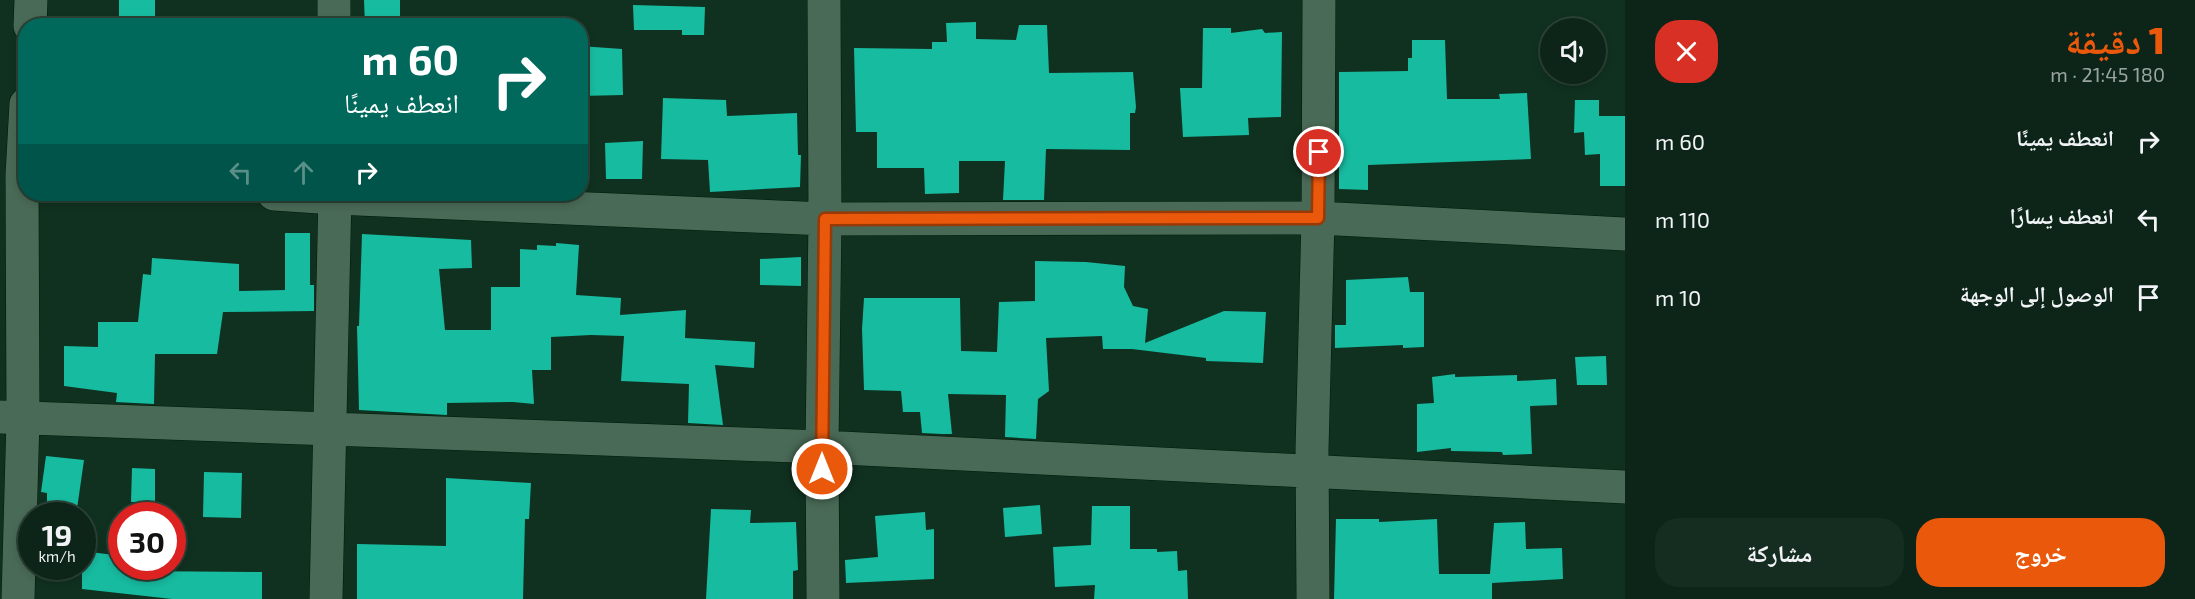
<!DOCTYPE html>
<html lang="ar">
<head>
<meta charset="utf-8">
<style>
  body { margin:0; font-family:"Exo 2","Noto Naskh Arabic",sans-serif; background:#152d21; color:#f1f3f6; direction:rtl; height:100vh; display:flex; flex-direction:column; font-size:22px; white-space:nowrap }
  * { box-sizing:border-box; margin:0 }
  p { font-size:20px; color:#9aa5a2 }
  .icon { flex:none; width:33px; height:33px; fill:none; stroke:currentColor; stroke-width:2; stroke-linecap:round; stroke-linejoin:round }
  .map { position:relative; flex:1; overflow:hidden; direction:ltr }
  .drawer { display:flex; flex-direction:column; background:#0c2518; width:570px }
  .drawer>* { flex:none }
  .top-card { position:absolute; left:18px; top:18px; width:570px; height:183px; border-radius:24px; box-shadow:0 3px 9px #0003,0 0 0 2px #2c4237; direction:rtl; background:#00695c; color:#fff; overflow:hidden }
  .controls { position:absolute; left:1540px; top:18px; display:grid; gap:12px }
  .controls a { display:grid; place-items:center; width:66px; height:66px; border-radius:50%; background:#0c2518; box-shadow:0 3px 9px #0003,0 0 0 2px #2c4237; font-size:30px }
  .speed { position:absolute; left:18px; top:502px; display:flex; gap:12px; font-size:30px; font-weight:700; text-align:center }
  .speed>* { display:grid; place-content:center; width:78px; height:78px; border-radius:50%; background:#0c2518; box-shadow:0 3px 9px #0003,0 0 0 2px #2c4237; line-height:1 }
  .speed small { font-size:15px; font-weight:400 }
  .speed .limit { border:9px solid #d22; background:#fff; color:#111 }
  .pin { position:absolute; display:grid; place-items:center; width:51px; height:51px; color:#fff; margin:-26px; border:3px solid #fff; border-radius:50%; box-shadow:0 2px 6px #0007 }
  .me { position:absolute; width:66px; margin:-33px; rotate:0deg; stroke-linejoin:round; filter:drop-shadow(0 0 4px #0008) }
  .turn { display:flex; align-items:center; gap:21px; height:126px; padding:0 30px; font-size:27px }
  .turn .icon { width:78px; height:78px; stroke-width:2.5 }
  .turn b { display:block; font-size:42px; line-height:51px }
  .lanes { display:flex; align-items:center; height:57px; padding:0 30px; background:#0003; justify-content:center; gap:30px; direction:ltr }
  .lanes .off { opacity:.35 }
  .round { display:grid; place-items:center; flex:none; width:63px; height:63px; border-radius:24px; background:#152d21 }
  .headline { display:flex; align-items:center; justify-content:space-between; height:102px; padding:0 30px }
  h1 { font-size:36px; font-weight:800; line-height:45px; color:#ea580c }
  .cta { display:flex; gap:12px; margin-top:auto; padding:12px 30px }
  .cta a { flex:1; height:69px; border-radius:24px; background:#ea580c; color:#fff; font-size:24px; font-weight:800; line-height:69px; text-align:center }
  .cta a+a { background:#152d21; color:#f1f3f6 }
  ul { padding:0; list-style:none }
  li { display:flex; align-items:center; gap:18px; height:78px; padding:0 30px }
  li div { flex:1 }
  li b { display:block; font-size:22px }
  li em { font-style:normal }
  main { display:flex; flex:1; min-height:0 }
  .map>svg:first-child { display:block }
  .building { fill:#17bba0 }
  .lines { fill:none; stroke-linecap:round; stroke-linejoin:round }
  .minor-casing { stroke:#001909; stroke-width:34 }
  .minor { stroke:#496a56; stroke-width:33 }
  .route-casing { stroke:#983908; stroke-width:15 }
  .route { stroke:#ea580c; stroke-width:10 }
</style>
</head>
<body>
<main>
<section class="drawer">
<div class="headline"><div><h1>1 دقيقة</h1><p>180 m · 21:45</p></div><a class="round" style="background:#d93025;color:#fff"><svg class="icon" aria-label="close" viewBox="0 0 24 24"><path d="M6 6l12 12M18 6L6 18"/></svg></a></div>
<ul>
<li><svg class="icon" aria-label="right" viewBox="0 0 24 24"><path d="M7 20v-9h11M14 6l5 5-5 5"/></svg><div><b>انعطف يمينًا</b></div><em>60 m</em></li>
<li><svg class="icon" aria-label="left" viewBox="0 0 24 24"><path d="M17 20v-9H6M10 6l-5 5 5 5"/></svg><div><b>انعطف يسارًا</b></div><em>110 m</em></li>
<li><svg class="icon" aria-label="arrive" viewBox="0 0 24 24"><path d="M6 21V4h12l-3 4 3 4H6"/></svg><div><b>الوصول إلى الوجهة</b></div><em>10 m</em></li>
</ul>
<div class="cta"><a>خروج</a><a>مشاركة</a></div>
</section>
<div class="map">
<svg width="1625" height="599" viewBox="0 0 1625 599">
  <rect width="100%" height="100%" fill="#103120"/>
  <path class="building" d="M119 0H155V26H119Z
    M364 0H400V26H365Z
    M633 5 705 7 704 35H682V30H634Z
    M976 22V39L1016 40 1019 25H1047L1049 73 1133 72 1136 107 1135 113H1130V150L1046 149 1044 200H1003L1005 161H959V193L925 194 924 168H877V132H856L854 48 932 49V42H947L946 23Z
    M1203 28H1231V33L1262 29 1265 33 1282 32 1281 117 1248 118 1249 135 1183 137 1180 88H1202Z
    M1412 40H1445L1447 99H1500L1499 94 1527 93 1531 159 1368 165V190L1339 189V72L1408 71V58H1412Z
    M580 46 622 49 623 95 580 96Z
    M663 98 726 100 727 116 797 113 798 155H801L800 187 710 192 708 160 661 159Z
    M1575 100H1599V116H1625V186H1600V154L1585 155 1584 132 1574 133Z
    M643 141 642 179H606L605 143Z
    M285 233H310V285H314V311L223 312 217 354H155L154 404 116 402 117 393 64 386V346L98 347V322H138L143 274 151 275 152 258 239 264V291L285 290Z
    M362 234 471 240 472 268 439 269 445 330H491V287H520V249L537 250V245L556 246V243L579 245 576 295 621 298 620 315 686 310 685 338 755 342 754 368 715 365 723 425 688 423 689 384 621 381 624 336 591 335 551 337V370H532L534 404 513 402 447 403V415L359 410 357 326H359Z
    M801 257V286L760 285V259Z
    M1035 261 1086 262 1125 266 1124 287 1133 306 1148 309 1145 343 1224 311 1266 312 1263 363 1206 361V358L1132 349H1103L1102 336 1046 338 1049 391 1038 399 1036 439 1005 437 1006 395 948 394 952 434H942L922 433 920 412H903L901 391 864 390 862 329 864 298H960L961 351 997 352 999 302 1035 301Z
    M1408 277 1410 292H1424V347L1403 348V345L1335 348V325H1346V280Z
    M1606 356 1607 385H1577L1575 357Z
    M1455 374V377L1517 375V381L1556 379 1557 405 1530 406 1532 454 1503 455 1502 452 1451 451V448L1417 452V404L1434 403 1432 377Z
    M46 456 84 460 76 516H47V493L41 492Z
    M132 468 155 469V502H131Z
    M204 472 242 473 241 518 203 517Z
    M446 478 531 483 529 519H525L523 599H357V544L446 546Z
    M1040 505 1042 534 1005 537 1003 508Z
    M1092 506H1130V549H1157V552L1177 551 1178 571 1187 570 1188 599H1094L1095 585 1055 587 1053 547 1091 545Z
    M711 509 751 510 750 523 796 522 798 570 793 571V599H706Z
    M925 512 926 530 934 529V579L846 583 845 560 878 557 875 516Z
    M1336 519H1379V522L1437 519 1439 574H1490L1494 523 1525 522 1526 549 1562 548 1563 579 1492 583V599H1334Z
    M82 551 122 556V567H131V571L262 572V599H172L82 589Z"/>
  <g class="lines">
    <g class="minor-casing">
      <path id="minor" d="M334 0V26
        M30 26 31 0
        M274 194 335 198 825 219 1318 218 1625 234
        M0 417 822 447 1625 487
        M18 599 23 419 22 175 26 104
        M326 599 335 194
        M823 599 822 447 825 219 824 0
        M1313 599 1312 450 1318 218 1319 0"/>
    </g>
    <use href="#minor" class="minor"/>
  </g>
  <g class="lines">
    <g class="route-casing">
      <path id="route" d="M822 469 825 219 1318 218 1319 152"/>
    </g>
    <use href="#route" class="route"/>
  </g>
</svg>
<div class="controls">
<a><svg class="icon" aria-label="sound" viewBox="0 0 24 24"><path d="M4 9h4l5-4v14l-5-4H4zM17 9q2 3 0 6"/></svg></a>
</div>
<div class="speed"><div>19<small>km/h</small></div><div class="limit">30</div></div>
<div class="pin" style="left:1319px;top:152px;background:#d93025"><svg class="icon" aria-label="arrive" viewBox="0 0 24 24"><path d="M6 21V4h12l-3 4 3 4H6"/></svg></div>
<svg class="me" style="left:822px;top:469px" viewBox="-20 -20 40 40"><circle r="17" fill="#ea580c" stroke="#fff" stroke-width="3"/><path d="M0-11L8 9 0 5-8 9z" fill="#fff"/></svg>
<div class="top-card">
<div class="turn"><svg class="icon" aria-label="right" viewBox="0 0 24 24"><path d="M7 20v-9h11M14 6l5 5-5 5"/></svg><div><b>60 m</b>انعطف يمينًا</div></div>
<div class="lanes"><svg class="icon off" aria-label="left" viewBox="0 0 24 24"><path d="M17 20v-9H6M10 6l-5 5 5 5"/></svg><svg class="icon off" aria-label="ahead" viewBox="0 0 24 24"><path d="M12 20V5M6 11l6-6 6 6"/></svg><svg class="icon" aria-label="right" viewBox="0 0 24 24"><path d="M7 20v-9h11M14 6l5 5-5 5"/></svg></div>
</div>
</div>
</main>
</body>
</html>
